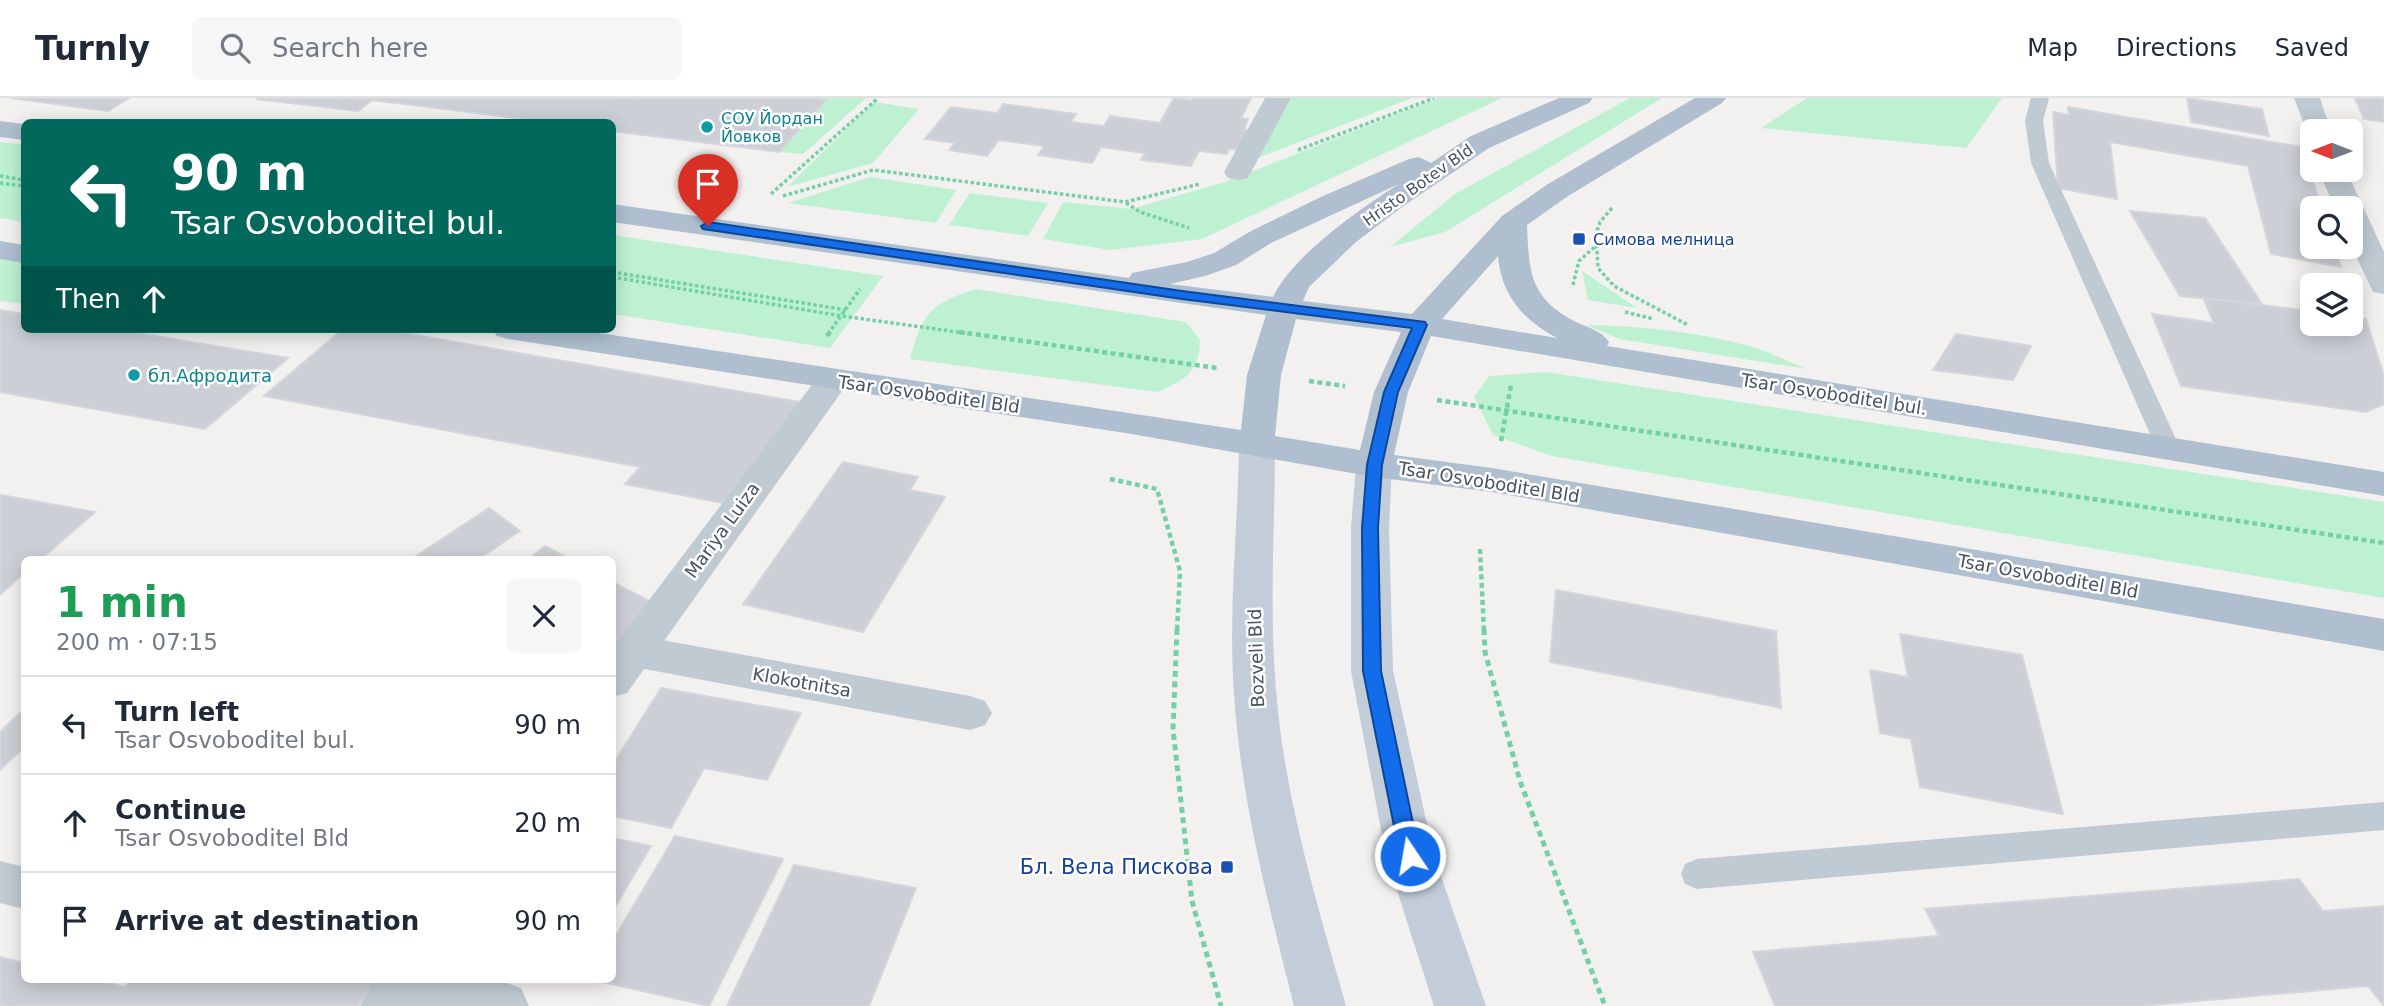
<!DOCTYPE html>
<html lang="en">
<head>
<meta charset="utf-8">
<style>
  body { margin:0; font-family:"DejaVu Sans",sans-serif; background:#f6f6f7; color:#1f2937; height:100vh; display:flex; flex-direction:column; font-size:26px; white-space:nowrap }
  * { box-sizing:border-box; margin:0 }
  p { font-size:23px; color:#747a83 }
  .icon { flex:none; width:38px; height:38px; fill:none; stroke:currentColor; stroke-width:2; stroke-linecap:round; stroke-linejoin:round }
  .map { position:relative; flex:1; overflow:hidden }
  .panel { position:absolute; left:21px; top:458px; width:595px; height:427px; display:flex; flex-direction:column; background:#fff; border-radius:10px; box-shadow:0 4px 18px #0003 }
  .panel>* { flex:none }
  .guide { position:absolute; left:21px; top:21px; width:595px; height:214px; border-radius:10px; box-shadow:0 4px 18px #0003; background:#00695c; color:#fff; overflow:hidden }
  .needle { width:46px; rotate:270deg }
  .fabs { position:absolute; left:2300px; top:21px; display:grid; gap:14px }
  .fabs a { display:grid; place-items:center; width:63px; height:63px; border-radius:10px; background:#fff; box-shadow:0 4px 18px #0003; font-size:35px }
  .pin { position:absolute; display:grid; place-items:center; width:60px; height:60px; color:#fff; margin:-72px -30px; border-radius:50% 50% 50% 0; rotate:-45deg; box-shadow:0 0 7px #0007 }
  .pin .icon { rotate:45deg }
  .me { position:absolute; width:77px; margin:-38px; rotate:348deg; stroke-linejoin:round; filter:drop-shadow(0 0 5px #0008) }
  .turn { display:flex; align-items:center; gap:24px; height:147px; padding:0 35px; font-size:32px }
  .turn .icon { width:91px; height:91px; stroke-width:2.5 }
  .turn b { display:block; font-size:49px; line-height:60px }
  .then { display:flex; align-items:center; height:66px; padding:0 35px; background:#0003; gap:14px; font-size:26px }
  .round { display:grid; place-items:center; flex:none; width:74px; height:74px; border-radius:10px; background:#f6f6f7 }
  .head { display:flex; align-items:center; justify-content:space-between; height:119px; padding:0 35px }
  h1 { font-size:42px; font-weight:700; line-height:52px; color:#1e9e55 }
  ul { padding:0; list-style:none }
  li { display:flex; align-items:center; gap:21px; height:98px; padding:0 35px; border-top:2px solid #e0e1e3 }
  li div { flex:1 }
  li b { display:block; font-size:26px }
  li em { font-style:normal }
  header { display:flex; align-items:center; gap:42px; box-sizing:border-box; height:98px; padding:0 35px; background:#fff; border-bottom:2px solid #e0e1e3 }
  header strong { font-size:33px }
  nav { display:flex; gap:38px; margin-inline-start:auto; font-size:24px }
  .search { width:490px; height:63px; background:#f6f6f7; display:flex; align-items:center; gap:18px; box-sizing:border-box; padding:0 24px; border-radius:10px; color:#747a83; font-size:26px }
  .map>svg:first-child { display:block }
  .green { fill:#bef1d2 }
  .building { fill:#cccfd5; stroke:#d4d6dc; stroke-width:2 }
  .lines { fill:none; stroke-linecap:round; stroke-linejoin:round }
  .path-far2 { stroke:#74d0a5; stroke-width:3.5; stroke-dasharray:3.5 2.5; stroke-linecap:butt }
  .path-far1 { stroke:#74d0a5; stroke-width:4.5; stroke-dasharray:5 3.5; stroke-linecap:butt }
  .path { stroke:#74d0a5; stroke-width:5; stroke-dasharray:6 4.5; stroke-linecap:butt }
  .service { fill:#c0cad2; fill-rule:evenodd }
  .minor { fill:#c0cad2; fill-rule:evenodd }
  .tertiary { fill:#c0cad2; fill-rule:evenodd }
  .secondary { fill:#c2cdd9; fill-rule:evenodd }
  .primary { fill:#afbfd0; fill-rule:evenodd }
  .route { fill:#136dea; stroke:#0c4798; stroke-width:2 }
  .culture-dot { fill:#0f9aa8; stroke:#fff; stroke-width:2.5 }
  .transit-dot { fill:#1a4fb4; stroke:#fff; stroke-width:2.5 }
  .labels { text-anchor:middle; dominant-baseline:central; stroke-width:5; stroke-linejoin:round; paint-order:stroke }
  .far-culture-label { font-size:16px; fill:#0d838f; stroke:#fff; text-anchor:start }
  .far-street-label { font-size:16px; fill:#47535f; stroke:#fff }
  .far-transit-label { font-size:16px; fill:#164399; stroke:#fff; text-anchor:start }
  .culture-label { font-size:18px; fill:#0d838f; stroke:#fff; text-anchor:start }
  .street-label { font-size:18px; fill:#47535f; stroke:#fff }
  .near-transit-label { font-size:21px; fill:#164399; stroke:#fff; text-anchor:end }
</style>
</head>
<body>
<header>
<strong>Turnly</strong>
<div class="search"><svg class="icon" aria-label="search" viewBox="0 0 24 24"><circle cx="10" cy="10" r="6"/><path d="M15 15l6 6"/></svg>Search here</div>
<nav><a>Map</a><a>Directions</a><a>Saved</a></nav>
</header>
<div class="map">
<svg width="2384" height="908" viewBox="0 0 2384 908">
  <rect width="100%" height="100%" fill="#f3f0f0"/>
  <path class="green" d="M811 0H866L803 56 779 54 826 2Z
    M1291 0H1412L1258 60Z
    M1438 0H1502L1202 141 1110 152 1043 141 1063 104 1131 111 1225 84Z
    M1630 0H1662L1445 134 1390 149 1455 96Z
    M1807 0H2002L1966 50 1761 30Z
    M874 4 919 11 873 65 787 89Z
    M0 44 24 46V124L0 120Z
    M870 79 956 92 936 125 788 105Z
    M970 95 1048 105 1028 138 949 127Z
    M612 137H613L883 178 830 250 613 216Z
    M0 160 24 164V206L0 203Z
    M1582 173 1637 210 1588 202Z
    M975 191 1186 224 1200 242C1199 275 1185 282 1157 294L910 261C923 215 929 207 975 191Z
    M1587 227C1643 228 1702 234 1756 250 1773 256 1790 264 1807 271L1619 241Z
    M1546 274 2384 404V500L1552 358 1493 337 1474 299 1489 278Z"/>
  <path class="building" d="M10 0H129L108 13Z
    M811 0 826 2 779 54 612 33V24H549L372 2 358 13 256 1Z
    M1174 0 1192 2 1193 0H1251L1241 20 1248 21 1244 32 1254 33 1245 53 1229 51 1227 56 1199 53 1191 68 1141 62 1145 55 1101 49 1092 65 1038 57 1044 48 999 42 987 58 949 52 955 45 925 41 951 9 997 15 1003 6 1076 16 1071 24 1104 28 1110 18 1160 25Z
    M2187 0 2262 11 2269 38 2191 24Z
    M2355 0H2384V24L2364 21Z
    M2068 9 2301 49 2322 110H2312V149H2334L2341 169 2271 156 2248 68 2110 44 2117 101 2058 90 2053 14 2069 17Z
    M2130 113 2205 120 2262 206 2180 198Z
    M2203 200 2312 213V226H2350V219L2366 221 2384 278V306L2366 314 2181 288 2152 216 2214 225Z
    M0 212 24 216V231H113L288 260 205 331 0 294Z
    M343 231H381L811 306 738 408 625 386 640 369 264 298Z
    M1956 236 2031 248 2013 282 1933 272Z
    M843 364 918 379 910 392 945 399 863 534 743 506Z
    M1 397 95 414 40 462H24V475L0 497Z
    M489 410 520 433 477 462H410Z
    M545 448 572 462H528Z
    M612 484 652 504 624 543 612 549Z
    M1556 492 1776 533 1781 610 1550 564Z
    M1900 536 2022 557 2063 716 1920 689 1911 641 1880 635 1870 572 1908 579Z
    M661 590 801 615 767 682 704 670 671 730 612 718V668Z
    M24 611V649L0 672V634Z
    M675 738 783 761 709 908 593 882H612V844Z
    M612 740 651 748 612 814Z
    M794 767 916 790 869 908H727Z
    M2299 781 2323 813 2384 808V908L2368 888 2141 908H1775L1753 854 1939 838 1925 811Z
    M0 859 24 865V882H96L125 889 131 882 376 883 358 908H0Z"/>
  <g class="lines">
    <path class="path-far2" d="M1298 52 1434 0
      M0 78 24 82
      M0 85 24 88
      M771 96 878 0
      M783 98 873 72 1125 104 1200 86
      M1126 105 1140 114 1189 130
      M1612 110 1600 124 1596 136 1598 170 1614 188 1688 227
      M612 174 846 212
      M612 179 842 218 972 236
      M1573 187 1579 163 1597 147
      M1625 214 1654 221
      M828 236 860 191"/>
    <path class="path-far1" d="M959 234 1217 270
      M827 238 830 234
      M1309 283 1345 288
      M1437 302 2384 445
      M1501 343 1511 287
      M1110 381 1157 391 1180 473 1177 533
      M1480 451 1484 533"/>
    <path class="path" d="M1177 531 1173 631 1192 803 1221 908
      M1484 531 1485 554 1520 683 1605 908"/>
    <path class="service" d="M2031 0H2049L2043 23 2049 65 2181 352 2178 358 2169 360 2160 358 2157 352 2031 65 2025 23Z
      M2384 704V732L1697 791 1685 786 1681 776 1685 766 1697 761Z"/>
    <path class="minor" d="M1265 0H1291L1248 80 1238 82 1228 80 1224 74Z
      M2294 0H2320L2331 33H2312V39H2309Z
      M2318 72H2346L2384 154V196L2373 194 2350 146V110H2335Z
      M634 537 970 598 985 603 992 615 985 627 970 632 634 569 619 564 613 553 619 542Z
      M0 763 24 769V811L0 805Z
      M370 882H498L521 890 529 908H403L377 899Z"/>
    <path class="tertiary" d="M833 271 845 275 850 282 845 289 627 595 612 599V551L821 275Z
      M374 882H429L416 908H360Z"/>
    <path class="secondary" d="M1257 334 1270 338 1275 346C1275 428 1269 510 1276 591 1284 699 1317 805 1346 908H1294C1268 805 1241 702 1234 596 1228 513 1238 429 1239 346L1244 338Z
      M1374 355 1387 358 1392 367 1389 430 1393 573 1434 758 1486 908H1434L1386 758 1351 573V430L1356 367 1361 358Z"/>
    <path class="primary" d="M1559 0H1593L1589 5 1489 50 1402 109 1356 144 1309 189 1303 203 1412 216 1502 118 1548 86 1695 0H1726L1722 5 1568 98 1527 127C1529 176 1530 201 1578 225 1589 230 1602 233 1609 244L1607 248 2384 374V398L1431 238 1408 294 1394 357 1492 370 2384 521V553L1492 394 1374 379 1132 336 508 241 497 238 492 231H573L1241 332 1247 277 1266 217 612 124V106L1129 180 1132 175 1187 164 1214 155 1251 133 1323 98 1409 61 1419 59 1431 65 1471 38ZM1399 86C1360 111 1293 157 1273 199L1170 186 1205 178 1236 167 1271 145ZM1498 158C1501 197 1523 222 1557 240L1442 221ZM1296 221 1401 234 1374 294 1360 352 1275 338 1281 277Z
      M0 23 24 26V42L0 39Z
      M0 143 24 147V165L0 161Z"/>
  </g>
  <path class="route" d="M708 124 1182 193 1425 224 1427 227 1398 294 1382 367 1378 430 1381 573 1420 758 1417 764 1410 766 1403 764 1400 758 1363 573 1362 430 1367 367 1384 294 1412 230 1182 201 703 131 701 128Z"/>
  <g class="culture-dot">
    <circle cx="707" cy="29" r="7"/>
    <circle cx="134" cy="277" r="7"/>
  </g>
  <g class="transit-dot">
    <rect x="1572" y="134" width="14" height="14" rx="3.5"/>
    <rect x="1220" y="762" width="14" height="14" rx="3.5"/>
  </g>
  <g class="labels">
    <g class="far-culture-label">
      <text x="721" y="20">СОУ Йордан<tspan x="721" dy="18">Йовков</tspan></text>
    </g>
    <g class="far-street-label">
      <text transform="translate(1418 87) rotate(-35)">Hristo Botev Bld</text>
    </g>
    <g class="far-transit-label">
      <text x="1593" y="141">Симова мелница</text>
    </g>
    <g class="culture-label">
      <text x="148" y="277">бл.Афродита</text>
    </g>
    <g class="street-label">
      <text transform="translate(929 296) rotate(8)">Tsar Osvoboditel Bld</text>
      <text transform="translate(1834 296) rotate(9)">Tsar Osvoboditel bul.</text>
      <text transform="translate(1489 384) rotate(9)">Tsar Osvoboditel Bld</text>
      <text transform="translate(722 432) rotate(-54)">Mariya Luiza</text>
      <text transform="translate(2048 478) rotate(10)">Tsar Osvoboditel Bld</text>
      <text transform="translate(1256 560) rotate(-92)">Bozveli Bld</text>
      <text transform="translate(802 584) rotate(10)">Klokotnitsa</text>
    </g>
    <g class="near-transit-label">
      <text x="1213" y="769">Бл. Вела Пискова</text>
    </g>
  </g>
</svg>
<div class="fabs">
<a><svg class="needle" viewBox="-14 -14 28 28"><path d="M0-13l5 13h-10z" fill="#e53935"/><path d="M0 13l5-13h-10z" fill="#747a83"/></svg></a>
<a><svg class="icon" aria-label="search" viewBox="0 0 24 24"><circle cx="10" cy="10" r="6"/><path d="M15 15l6 6"/></svg></a>
<a><svg class="icon" aria-label="layers" viewBox="0 0 24 24"><path d="M12 4l9 5-9 5-9-5zM3 14l9 5 9-5"/></svg></a>
</div>
<div class="pin" style="left:708px;top:128px;background:#d93025"><svg class="icon" aria-label="arrive" viewBox="0 0 24 24"><path d="M6 21V4h12l-3 4 3 4H6"/></svg></div>
<svg class="me" style="left:1410px;top:758px" viewBox="-20 -20 40 40"><circle r="17" fill="#136dea" stroke="#fff" stroke-width="3"/><path d="M0-11L8 9 0 5-8 9z" fill="#fff"/></svg>
<div class="guide">
<div class="turn"><svg class="icon" aria-label="left" viewBox="0 0 24 24"><path d="M17 20v-9H6M10 6l-5 5 5 5"/></svg><div><b>90 m</b>Tsar Osvoboditel bul.</div></div>
<div class="then">Then<svg class="icon" aria-label="ahead" viewBox="0 0 24 24"><path d="M12 20V5M6 11l6-6 6 6"/></svg></div>
</div>
<section class="panel">
<div class="head"><div><h1>1 min</h1><p>200 m · 07:15</p></div><a class="round"><svg class="icon" aria-label="close" viewBox="0 0 24 24"><path d="M6 6l12 12M18 6L6 18"/></svg></a></div>
<ul>
<li><svg class="icon" aria-label="left" viewBox="0 0 24 24"><path d="M17 20v-9H6M10 6l-5 5 5 5"/></svg><div><b>Turn left</b><p>Tsar Osvoboditel bul.</p></div><em>90 m</em></li>
<li><svg class="icon" aria-label="ahead" viewBox="0 0 24 24"><path d="M12 20V5M6 11l6-6 6 6"/></svg><div><b>Continue</b><p>Tsar Osvoboditel Bld</p></div><em>20 m</em></li>
<li><svg class="icon" aria-label="arrive" viewBox="0 0 24 24"><path d="M6 21V4h12l-3 4 3 4H6"/></svg><div><b>Arrive at destination</b></div><em>90 m</em></li>
</ul>
</section>
</div>
</body>
</html>
